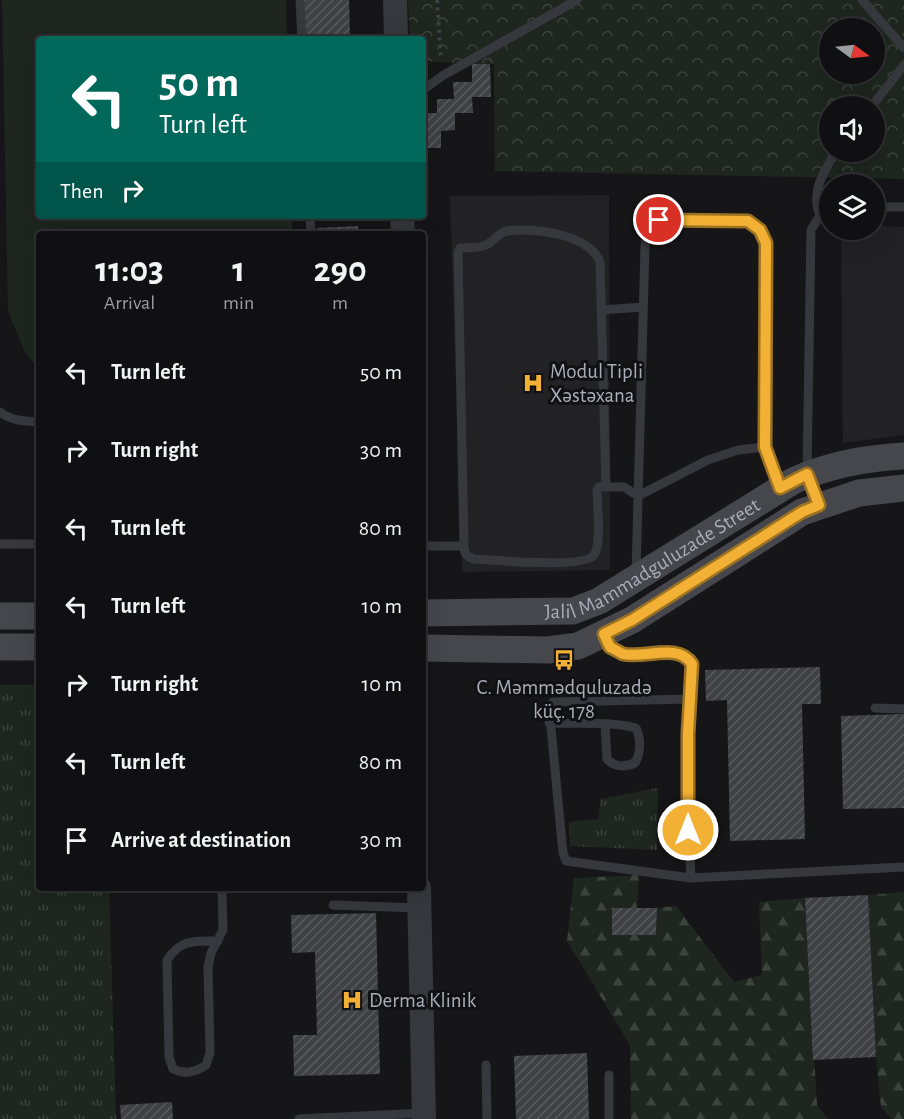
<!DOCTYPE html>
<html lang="en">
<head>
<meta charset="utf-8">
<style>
  body { margin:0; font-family:"Alegreya Sans",sans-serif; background:#1e1e20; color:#f1f3f6; height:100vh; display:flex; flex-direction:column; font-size:22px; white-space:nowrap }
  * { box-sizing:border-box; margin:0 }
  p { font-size:20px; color:#9c9d9f }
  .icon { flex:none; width:33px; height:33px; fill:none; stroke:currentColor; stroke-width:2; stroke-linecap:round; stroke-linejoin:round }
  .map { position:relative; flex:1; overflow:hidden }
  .panel { position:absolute; left:36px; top:231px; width:390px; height:660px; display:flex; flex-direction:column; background:#101012; border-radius:6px; box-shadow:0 6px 24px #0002,0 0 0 2px #303032 }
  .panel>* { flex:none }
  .guide { position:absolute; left:36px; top:36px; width:390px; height:183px; border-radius:6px; box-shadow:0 6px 24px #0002,0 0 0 2px #303032; background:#00695c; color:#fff; overflow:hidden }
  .needle { width:39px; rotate:105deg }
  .controls { position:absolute; left:819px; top:18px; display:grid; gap:12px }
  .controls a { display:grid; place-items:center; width:66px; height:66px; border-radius:50%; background:#101012; box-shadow:0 6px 24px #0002,0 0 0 2px #303032; font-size:30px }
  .pin { position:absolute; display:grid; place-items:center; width:51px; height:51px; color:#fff; margin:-26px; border:3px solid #fff; border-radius:50%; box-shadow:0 2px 6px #0007 }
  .me { position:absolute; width:66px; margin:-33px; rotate:0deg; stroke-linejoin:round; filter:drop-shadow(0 0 4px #0008) }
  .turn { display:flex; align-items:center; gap:21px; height:126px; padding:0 24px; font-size:27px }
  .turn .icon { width:78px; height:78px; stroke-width:2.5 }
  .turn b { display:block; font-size:42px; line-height:51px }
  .then { display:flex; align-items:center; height:57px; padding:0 24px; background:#0003; gap:12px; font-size:22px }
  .eta { display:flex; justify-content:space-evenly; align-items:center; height:102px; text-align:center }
  .eta b { font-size:36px; font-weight:600; line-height:42px }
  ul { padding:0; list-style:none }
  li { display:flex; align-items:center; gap:18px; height:78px; padding:0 24px }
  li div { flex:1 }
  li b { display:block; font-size:22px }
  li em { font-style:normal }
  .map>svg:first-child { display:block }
  .built { fill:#222225 }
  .grass { fill:url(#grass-tufts) }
  .forest { fill:url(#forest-firs) }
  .park { fill:url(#park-crowns); fill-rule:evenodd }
  .garden { fill:#1e261f }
  .building { fill:url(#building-hatch) }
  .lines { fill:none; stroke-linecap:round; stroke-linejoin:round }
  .path { stroke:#3d3f44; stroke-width:4; stroke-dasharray:3 4.5; stroke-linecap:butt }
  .service { stroke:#37383d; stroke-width:9 }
  .tertiary { stroke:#37383d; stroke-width:24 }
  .secondary { stroke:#45474d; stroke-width:27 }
  .route-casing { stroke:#9d7322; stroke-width:15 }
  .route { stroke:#f2b134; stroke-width:10 }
  .labels { text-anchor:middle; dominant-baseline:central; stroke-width:6; stroke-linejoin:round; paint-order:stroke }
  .poi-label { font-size:21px; fill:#a8adb8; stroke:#111113; text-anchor:start }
  .street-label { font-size:21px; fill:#a8adb8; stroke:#111113 }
</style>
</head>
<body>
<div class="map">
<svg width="904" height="1119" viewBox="0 0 904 1119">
  <defs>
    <pattern id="grass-tufts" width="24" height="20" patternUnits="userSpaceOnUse" patternTransform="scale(1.5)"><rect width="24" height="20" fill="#1e261f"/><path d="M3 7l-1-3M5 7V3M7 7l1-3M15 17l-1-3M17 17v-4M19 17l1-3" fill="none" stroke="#3c433d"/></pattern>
    <pattern id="forest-firs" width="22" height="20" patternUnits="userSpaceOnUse" patternTransform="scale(1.5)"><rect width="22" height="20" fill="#1e261f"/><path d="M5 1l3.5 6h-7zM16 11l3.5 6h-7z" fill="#3c433d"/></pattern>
    <pattern id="park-crowns" width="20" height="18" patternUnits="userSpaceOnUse" patternTransform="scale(1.5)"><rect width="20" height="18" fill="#1e261f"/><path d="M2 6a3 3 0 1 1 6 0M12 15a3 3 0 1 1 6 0" fill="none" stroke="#3c433d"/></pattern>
    <pattern id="building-hatch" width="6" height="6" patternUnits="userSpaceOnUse" patternTransform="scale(1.5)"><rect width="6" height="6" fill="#404145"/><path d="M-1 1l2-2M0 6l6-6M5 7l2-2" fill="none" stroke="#595a5e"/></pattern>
  </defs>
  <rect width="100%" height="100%" fill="#161618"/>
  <path class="built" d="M609 195 610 570 462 572 450 196Z
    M875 226 904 227V435L843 443 841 230H874Z"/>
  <path class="grass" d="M0 685H39V888H109L116 1119H0Z
    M658 788 657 850 570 846 569 822 598 819 601 799Z"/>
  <path class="forest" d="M639 875 637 908H612V935H656L657 908 676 906 734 982 762 975 759 902 805 898 817 1105 828 1119H631L630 1045 567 941 574 878Z
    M904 892V1119H892L881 1107 876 1057 868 895Z"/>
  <path class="park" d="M408 0H904V179L495 171 494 64H472L423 61V39H410ZM830 28H874V74H830ZM830 106H874V152H830Z"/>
  <path class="garden" d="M2 0H286L287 39H39V216H292V234H39V369L25 353 8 311Z"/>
  <path class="building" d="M303 0H349L350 39H304Z
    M472 64H490L491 97H472L473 113H455V130L441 131V148H423V113H437V99H454L453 82H472Z
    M358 226V234H317V228Z
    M820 667 821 704H802L805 839 730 841 727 700 706 701 705 670Z
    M904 714V808L843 809 841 716Z
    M868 895 876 1057 813 1060 805 898Z
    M612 908H657L656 935H612Z
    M376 913 380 1074 294 1076 293 1035H317L315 952 292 953 291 915Z
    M587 1053 589 1119H516L514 1056Z
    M172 1102 173 1119H121L120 1105Z"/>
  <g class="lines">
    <path class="path" d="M437 0 441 60"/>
    <path class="service" d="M300 0 302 39
      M862 0 904 48
      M423 90 442 76 577 0
      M872 106 904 65
      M874 207H904
      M820 215C810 192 824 171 836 152
      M310 216 311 234
      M601 310 643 307
      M0 412C11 421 26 421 39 422
      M807 472 811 230 820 215 830 211
      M606 486 600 262C589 234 533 227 507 231 498 233 495 240 488 244 480 249 469 247 460 248L458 252 464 546C464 554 467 556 473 559 493 560 584 569 594 555 602 544 597 505 597 490L599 487H624L638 496 708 460 738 450 765 447
      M0 544H39
      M423 546H464
      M636 572 645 246 648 229 659 220 748 221 760 230 766 243 765 447 779 485
      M605 636 610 647C614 649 619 653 623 654 645 659 678 642 692 664 690 735 687 806 691 878L904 867
      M691 699 553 702 549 707 563 853 566 861 691 878
      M875 708 904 709
      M549 723C574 724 614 721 636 728 641 738 641 753 635 763 625 767 615 768 607 759L605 725
      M333 905 419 908
      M218 941C194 941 181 939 167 960L169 1057 173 1069C186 1075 195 1072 206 1065L210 1053 208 967 211 953 223 930 222 888
      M486 1065 487 1119
      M609 1075V1119
      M299 1119 424 1113"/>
    <path class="tertiary" d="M395 0 396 39
      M402 216 403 234
      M419 888 424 1119"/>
    <g class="secondary">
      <path id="s1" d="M423 613 573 611 599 601 793 481C828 465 865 458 904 456"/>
      <path d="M0 616H39"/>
      <path d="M0 647H39"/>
      <path d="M423 648 548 650 578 646 632 620 802 512 859 493 904 488"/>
    </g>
  </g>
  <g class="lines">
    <g class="route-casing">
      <path id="route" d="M659 220 748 221 760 230 766 243 765 447 780 488 807 474 819 505 802 512 632 620 604 634 610 647C614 649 619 652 623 654 644 659 678 642 692 664L688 734V830"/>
    </g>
    <use href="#route" class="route"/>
  </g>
  <defs>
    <g id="hospital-bare" transform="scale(1.62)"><path d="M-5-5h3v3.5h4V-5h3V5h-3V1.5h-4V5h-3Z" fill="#f2b134" stroke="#111113" stroke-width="2.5" paint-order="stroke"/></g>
    <g id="bus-bare" transform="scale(1.62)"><path d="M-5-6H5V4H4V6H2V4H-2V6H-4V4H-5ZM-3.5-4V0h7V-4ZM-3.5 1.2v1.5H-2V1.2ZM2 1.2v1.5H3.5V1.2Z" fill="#f2b134" stroke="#111113" stroke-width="2.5" paint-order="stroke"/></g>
  </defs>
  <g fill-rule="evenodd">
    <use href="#hospital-bare" x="533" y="383"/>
    <use href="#bus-bare" x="564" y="660"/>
    <use href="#hospital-bare" x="352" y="1000"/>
  </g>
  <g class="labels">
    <g class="poi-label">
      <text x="550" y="371">Modul Tipli<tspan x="550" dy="24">Xəstəxana</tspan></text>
      <text x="564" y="687" text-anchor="middle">C. Məmmədquluzadə<tspan x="564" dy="24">küç. 178</tspan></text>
      <text x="369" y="1000">Derma Klinik</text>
    </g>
    <g class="street-label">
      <text stroke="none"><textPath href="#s1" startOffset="243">Jalil Mammadguluzade Street</textPath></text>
    </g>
  </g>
</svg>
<div class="controls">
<a><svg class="needle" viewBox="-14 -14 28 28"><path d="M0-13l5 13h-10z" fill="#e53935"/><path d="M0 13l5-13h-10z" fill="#9c9d9f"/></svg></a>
<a><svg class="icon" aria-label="sound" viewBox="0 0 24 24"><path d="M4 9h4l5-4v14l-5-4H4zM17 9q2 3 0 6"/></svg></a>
<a><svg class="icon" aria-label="layers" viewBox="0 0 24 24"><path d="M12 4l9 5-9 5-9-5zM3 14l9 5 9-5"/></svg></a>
</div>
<div class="pin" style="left:659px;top:220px;background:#d93025"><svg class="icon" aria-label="arrive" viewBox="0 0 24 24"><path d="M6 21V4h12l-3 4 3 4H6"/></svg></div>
<svg class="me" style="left:688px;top:830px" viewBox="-20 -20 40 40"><circle r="17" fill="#f2b134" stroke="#fff" stroke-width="3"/><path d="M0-11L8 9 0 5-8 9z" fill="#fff"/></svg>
<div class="guide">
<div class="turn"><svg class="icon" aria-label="left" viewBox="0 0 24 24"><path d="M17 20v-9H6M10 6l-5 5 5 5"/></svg><div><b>50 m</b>Turn left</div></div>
<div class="then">Then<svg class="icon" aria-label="right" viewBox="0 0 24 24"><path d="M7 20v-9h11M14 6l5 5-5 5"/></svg></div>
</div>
<section class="panel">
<div class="eta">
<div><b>11:03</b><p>Arrival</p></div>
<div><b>1</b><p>min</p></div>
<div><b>290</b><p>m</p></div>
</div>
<ul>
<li><svg class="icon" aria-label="left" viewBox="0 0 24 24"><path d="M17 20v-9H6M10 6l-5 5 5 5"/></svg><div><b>Turn left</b></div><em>50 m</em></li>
<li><svg class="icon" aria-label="right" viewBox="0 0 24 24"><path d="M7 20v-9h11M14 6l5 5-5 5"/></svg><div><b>Turn right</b></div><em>30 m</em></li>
<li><svg class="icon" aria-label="left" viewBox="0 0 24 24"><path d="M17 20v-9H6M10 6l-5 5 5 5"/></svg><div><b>Turn left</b></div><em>80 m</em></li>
<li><svg class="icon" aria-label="left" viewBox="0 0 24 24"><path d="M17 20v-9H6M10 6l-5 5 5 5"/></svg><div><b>Turn left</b></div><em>10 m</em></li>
<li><svg class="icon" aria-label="right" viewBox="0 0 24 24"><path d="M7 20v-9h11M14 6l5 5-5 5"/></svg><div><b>Turn right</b></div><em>10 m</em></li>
<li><svg class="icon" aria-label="left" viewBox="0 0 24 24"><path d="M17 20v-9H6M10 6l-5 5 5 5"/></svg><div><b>Turn left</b></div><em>80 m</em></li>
<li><svg class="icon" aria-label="arrive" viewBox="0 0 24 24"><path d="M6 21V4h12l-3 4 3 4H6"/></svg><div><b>Arrive at destination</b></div><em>30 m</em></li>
</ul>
</section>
</div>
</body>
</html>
